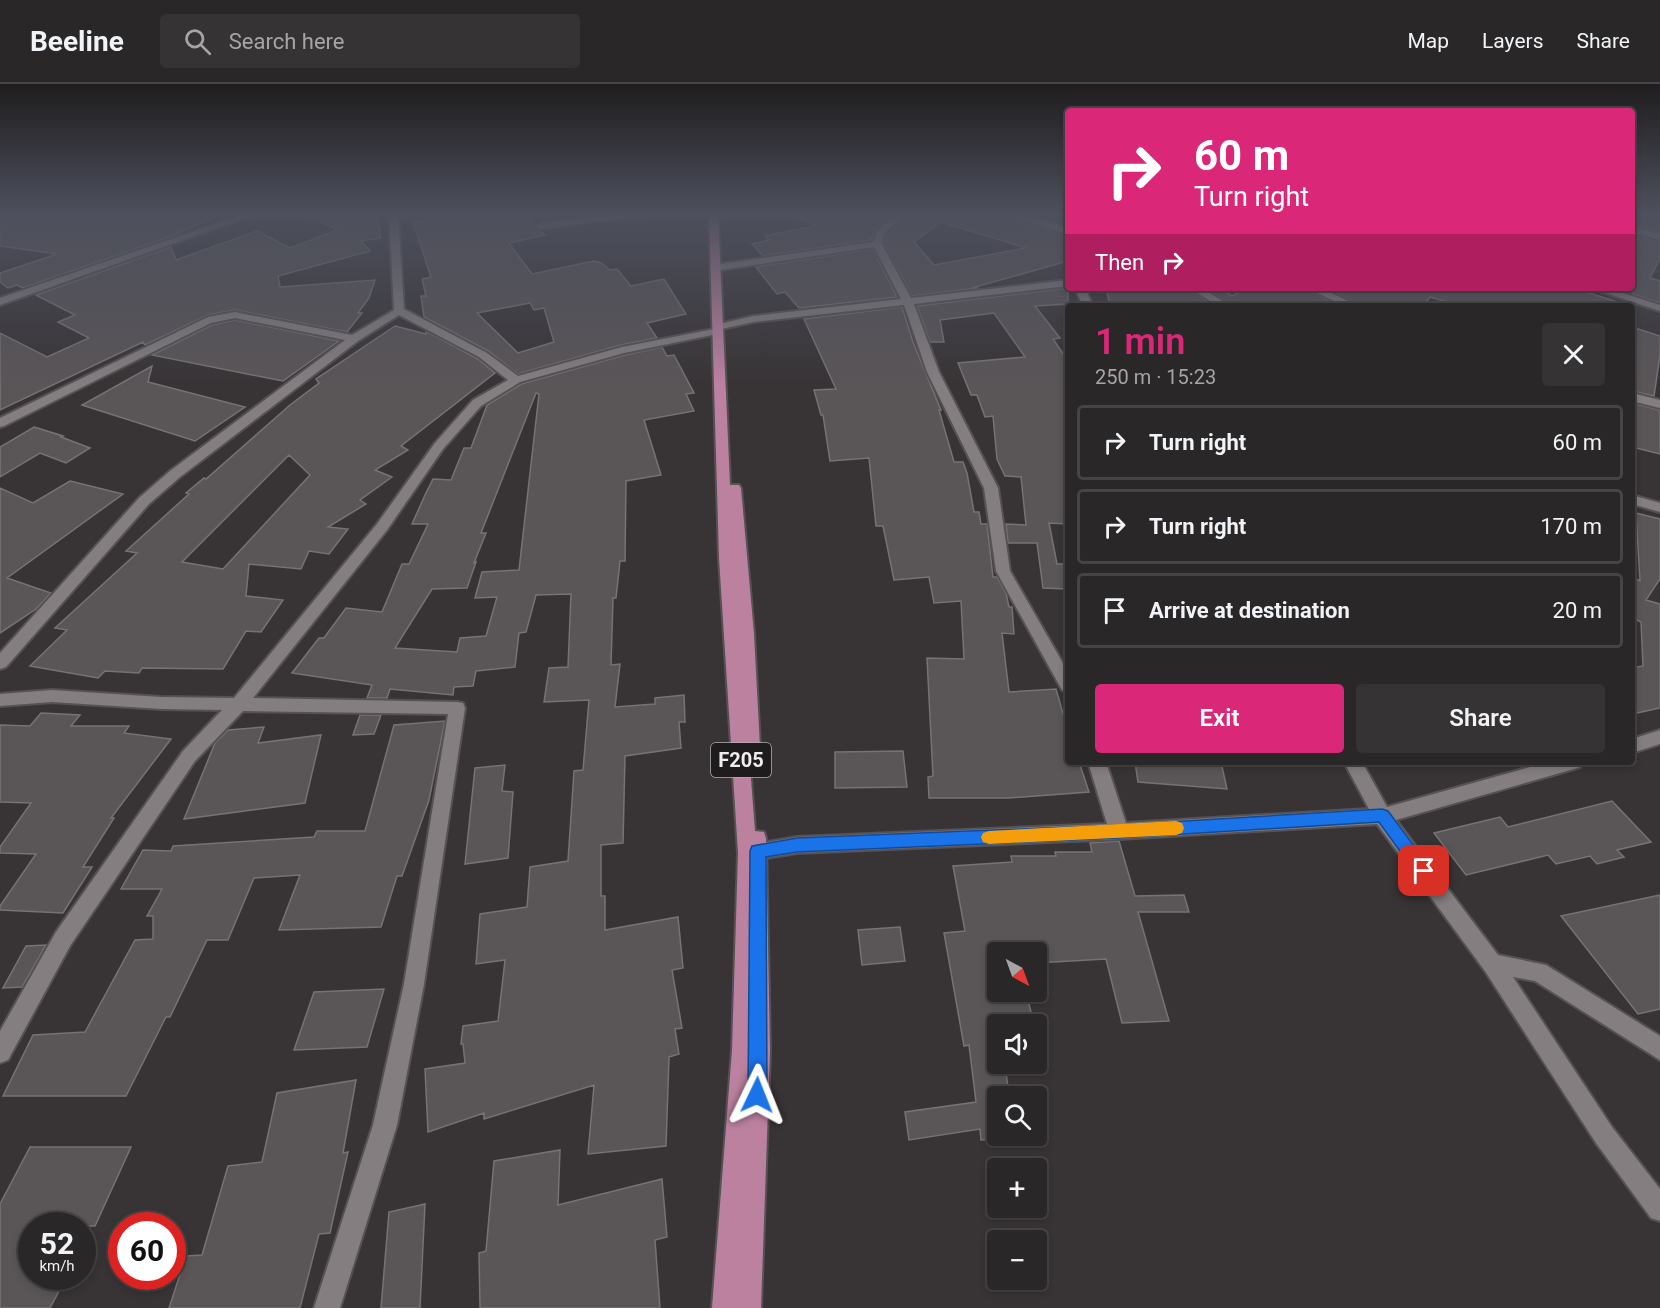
<!DOCTYPE html>
<html lang="en">
<head>
<meta charset="utf-8">
<style>
  body { margin:0; font-family:Roboto,sans-serif; background:#363334; color:#f1f3f6; height:100vh; display:flex; flex-direction:column; font-size:22px; white-space:nowrap }
  * { box-sizing:border-box; margin:0 }
  p { font-size:20px; color:#a5a5a8 }
  .icon { flex:none; width:33px; height:33px; fill:none; stroke:currentColor; stroke-width:2; stroke-linecap:round; stroke-linejoin:round }
  .map { position:relative; flex:1; overflow:hidden }
  .panel { position:absolute; left:1065px; top:219px; width:570px; height:462px; display:flex; flex-direction:column; background:#2a2728; border-radius:6px; box-shadow:0 3px 9px #0003,0 0 0 2px #464445 }
  .panel>* { flex:none }
  .hud { position:absolute; left:1065px; top:24px; width:570px; height:183px; border-radius:6px; box-shadow:0 3px 9px #0003,0 0 0 2px #464445; background:#db2777; color:#fff; overflow:hidden }
  .needle { width:39px; rotate:139deg }
  .buttons { position:absolute; left:987px; top:858px; display:grid; gap:12px }
  .buttons a { display:grid; place-items:center; width:60px; height:60px; border-radius:6px; background:#2a2728; box-shadow:0 3px 9px #0003,0 0 0 2px #464445; font-size:30px }
  .speed { position:absolute; left:18px; top:1128px; display:flex; gap:12px; font-size:30px; font-weight:700; text-align:center }
  .speed>* { display:grid; place-content:center; width:78px; height:78px; border-radius:50%; background:#2a2728; box-shadow:0 3px 9px #0003,0 0 0 2px #464445; line-height:1 }
  .speed small { font-size:15px; font-weight:400 }
  .speed .limit { border:9px solid #d22; background:#fff; color:#111 }
  .pin { position:absolute; display:grid; place-items:center; width:51px; height:51px; color:#fff; margin:-26px; border-radius:12px; box-shadow:0 3px 9px #0006 }
  .me { position:absolute; width:66px; margin:-33px; rotate:2deg; stroke-linejoin:round; filter:drop-shadow(0 0 4px #0008) }
  .turn { display:flex; align-items:center; gap:21px; height:126px; padding:0 30px; font-size:27px }
  .turn .icon { width:78px; height:78px; stroke-width:2.5 }
  .turn b { display:block; font-size:42px; line-height:51px }
  .then { display:flex; align-items:center; height:57px; padding:0 30px; background:#0003; gap:12px; font-size:22px }
  .round { display:grid; place-items:center; flex:none; width:63px; height:63px; border-radius:6px; background:#363334 }
  .head { display:flex; align-items:center; justify-content:space-between; height:102px; padding:0 30px }
  h1 { font-size:36px; font-weight:600; line-height:45px; color:#db2777 }
  .button { display:flex; gap:12px; margin-top:auto; padding:12px 30px }
  .button a { flex:1; height:69px; border-radius:6px; background:#db2777; color:#fff; font-size:24px; font-weight:600; line-height:69px; text-align:center }
  .button a+a { background:#363334; color:#f1f3f6 }
  ul { padding:0; list-style:none }
  li { display:flex; align-items:center; gap:18px; height:75px; margin:0 12px 9px; padding:0 18px; border:3px solid #464445; border-radius:6px }
  li div { flex:1 }
  li b { display:block; font-size:22px }
  li em { font-style:normal }
  header { display:flex; align-items:center; gap:36px; box-sizing:border-box; height:84px; padding:0 30px; background:#2a2728; border-bottom:2px solid #464445 }
  header strong { font-size:28px }
  nav { display:flex; gap:33px; margin-inline-start:auto; font-size:21px }
  .search { width:420px; height:54px; background:#363334; display:flex; align-items:center; gap:15px; box-sizing:border-box; padding:0 21px; border-radius:6px; color:#a5a5a8; font-size:22px }
  .map>svg:first-child { display:block }
  .building { fill:#5a5557; stroke:#777275; stroke-width:1.5; fill-rule:evenodd }
  .lines { fill:none; stroke-linecap:round; stroke-linejoin:round }
  .minor-casing { stroke:#565253; stroke-width:4 }
  .secondary-casing { stroke:#565253; stroke-width:4 }
  .primary-casing { stroke:#565253; stroke-width:4 }
  .minor { fill:#847e81; fill-rule:evenodd }
  .secondary { fill:#847e81; fill-rule:evenodd }
  .primary { fill:#bb819f; fill-rule:evenodd }
  .route { fill:#1a73e8; stroke:#114b97; stroke-width:1.5 }
  .slow { fill:#f59e0b }
  .labels { text-anchor:middle; dominant-baseline:central; stroke-width:6; stroke-linejoin:round; paint-order:stroke }
  .shield { fill:#1e1c1d; stroke:#b1aeaf; stroke-width:1.5 }
  .shield-label { font-size:20px; font-weight:bold; fill:#f0edee }
</style>
</head>
<body>
<header>
<strong>Beeline</strong>
<div class="search"><svg class="icon" aria-label="search" viewBox="0 0 24 24"><circle cx="10" cy="10" r="6"/><path d="M15 15l6 6"/></svg>Search here</div>
<nav><a>Map</a><a>Layers</a><a>Share</a></nav>
</header>
<div class="map">
<svg width="1660" height="1224" viewBox="0 0 1660 1224">
  <rect width="100%" height="100%" fill="#383436"/>
  <path class="building" d="M0 129H223L172 152 23 204 17 201 8 204 0 198V189L57 170 0 162Z
    M304 129H376L381 154 361 157 370 167 278 192 280 203 375 196 369 214 358 229H362L347 248 235 226 208 231 145 261 143 258 0 326V249L47 273 89 254 58 238 75 231 36 211 171 163 176 176 257 147 290 164 337 146Z
    M455 129H524L535 140V144L545 151 509 159 532 190 594 177 601 179 610 186 617 185 631 202 664 195 686 230 647 239 657 254 621 261 518 290 488 267 424 233 421 212H426L422 195 431 193 413 138 457 131ZM530 219 534 226 544 224 554 258 518 269 477 229Z
    M789 129H894L875 145 871 156 763 172 752 160 769 156 765 152 815 142Z
    M909 129H996L997 131 1068 152V177L972 204H978L912 212 884 160 886 151ZM941 138 1026 164 934 181 914 158Z
    M1632 129H1660V148L1632 140Z
    M1639 152 1660 158V174L1650 194 1660 197V219L1632 210V165Z
    M873 165 897 213 799 224 785 208 777 210 756 183Z
    M1068 204V220L1035 222 1060 254 1053 255 1068 277V440L1049 439 1057 480H1068V505L1043 504 1037 459H1008L1006 440 1026 441 1021 393 1005 392 997 375 993 332 985 333 977 311H971L958 279 1025 273 994 229 940 236 944 258H930L917 222Z
    M1106 204H1188L1214 222H1110Z
    M1206 204H1219L1232 212 1246 204H1304L1340 222H1232Z
    M1325 204H1573L1618 218 1617 222H1461L1430 213 1423 222H1361Z
    M902 223 913 258 941 326H939L954 378H963L967 389 974 428H979L981 440H987L993 493H997L1006 509 1009 523H1012L1014 550 1002 549 1009 608 1056 605 1068 647V678H1079L1089 708 1008 714H929L928 693 933 692 927 574 964 575 961 517 934 519 929 493 894 496 883 442H876L869 374 830 377 823 331H821L814 306 836 305 804 235Z
    M235 236 339 257 283 297 152 271 212 241Z
    M395 242 426 250V247L478 275 495 289 401 362 408 366 375 386 392 393 360 416 366 420 328 443 348 445 329 470 309 467 301 485 249 480 246 512 283 516 261 548 246 547 223 585 142 584 139 589 105 587 98 594 30 582 67 546 55 544 137 469 126 467 189 410 186 409 204 394 206 395 290 321 319 299 316 295ZM289 371 310 391 223 485 182 478Z
    M1632 243 1660 252V271L1654 312 1632 307Z
    M662 263 667 272 674 271 694 309 686 310 694 327 644 336 661 391 626 397 625 477H620L616 514H613L611 581 620 580 615 623 655 620V614L684 611 685 638H679L681 664 625 672 623 759 601 761V812H605V846L678 833 683 884 672 886 682 944 675 945 679 970 669 973 666 1062 588 1070 594 1001 484 1035V1029L428 1048 425 985 465 979 463 960H461L463 942 498 937 505 876 476 880 480 830 527 823 530 783 568 777 574 687 583 686 589 616 544 618 549 584 568 583 571 510 536 511 526 548 519 549 515 583 476 587 473 602 454 603 453 611 390 605 387 614H367L372 601 292 589 319 554H324L346 524 382 528 402 480H409L428 440H412L425 411 433 395 451 396 464 364H471L487 321 521 300 625 271ZM536 309 539 310 519 486 482 488 475 514 497 513 486 552 460 554 457 568 395 564 432 505 467 504 476 478 474 479 486 449H481Z
    M152 282 148 298 245 323 195 357 82 321Z
    M1632 319 1660 326V370L1632 363Z
    M34 343 63 352 61 353 90 364 66 379 40 369 0 393V363Z
    M70 397 123 410 7 494 51 509 36 525 0 549V404L33 419Z
    M1636 429 1660 435V495L1646 516 1660 520V624L1632 630V584L1643 582 1641 538 1635 535 1632 539V493L1640 497Z
    M41 629 80 631 71 642H129L124 649 171 655 111 734H114L83 783H92L63 829 0 826V822L36 770 0 769V763L31 719 0 718V641L30 642Z
    M360 631H381L374 650 353 651Z
    M445 637 429 716 402 792H397L381 843 279 846 300 791 254 794 228 856H207L170 933H166L126 1012H3L33 951 85 948 135 856 153 855V832H147L162 805H121L143 766 171 767 173 762 314 753 317 747H365L394 641Z
    M264 643 258 659 321 651 305 719 184 735 215 659 228 646Z
    M903 667 907 703 835 704V668Z
    M1135 678H1221L1227 705 1138 698Z
    M505 681 502 707 513 708 508 774 465 780 475 684Z
    M1612 717 1651 758 1617 766 1624 773 1597 780 1590 772 1556 780 1548 771 1466 791 1434 749 1500 733 1508 743Z
    M1119 757 1135 812 1184 811 1189 828H1138L1169 937 1122 939 1106 875 1036 879V868H998V908H1026L1034 940H998V980H1005L1009 1012H998V1055L981 1056 980 1045 909 1056 905 1028 976 1018 969 961 964 962 944 849 965 847 953 782 1012 778 1011 772H1056L1055 768H1092L1090 759Z
    M1660 811V925L1638 930 1561 832Z
    M900 843 905 877 862 881 858 846Z
    M46 861 22 903 3 904 26 862Z
    M384 905 367 963 294 966 314 908Z
    M356 996 343 1069 348 1068 330 1149 319 1150 300 1224H169L186 1172 202 1171 228 1082 262 1078 277 1009Z
    M30 1063H131L95 1142H32V1192H67L50 1224H0V1120Z
    M560 1066 558 1121 662 1095 667 1153 655 1156 660 1224H480L479 1169 486 1167 494 1077Z
    M425 1120 420 1224H381L389 1128Z"/>
  <g class="lines">
    <g class="minor-casing">
      <path id="minor" d="M389 129H398L404 225 487 269 518 292 622 263 719 244V240L753 232 901 215 874 163 721 186 716 183 721 180 873 158 877 147 897 129H907L884 150 882 160 911 214 1068 196V202L914 220 939 288 998 404 1010 487 1068 588V608L1062 606 996 487 984 404 927 288 904 221 753 238 722 245V249L624 269 520 298 481 322 443 365 387 446 253 614 457 618 463 619 465 624 424 900 397 1041 340 1224H314L373 1041 404 900 448 630 243 627 195 677 70 862 8 976 0 979V947L56 848 183 667 222 626 161 625 52 618 0 622V610L52 606 161 613 234 614 377 440 435 359 473 316 508 296 479 273 399 231 358 257 180 393 149 420 6 583 0 585V569L139 414 170 387 345 256 235 234 211 239 4 342 0 343V334L208 233 235 228 352 251 394 226Z
        M624 129H647L642 132 541 145 536 142 541 139Z
        M998 129C1021 127 1046 136 1068 144V150Z
        M1632 142 1660 150V156L1632 148Z
        M1075 204H1085L1093 222H1083Z
        M1190 204H1202L1230 222H1218Z
        M1306 204H1320L1359 222H1345Z
        M1591 204H1607L1660 221V227Z
        M1632 309 1660 316V324L1632 317Z
        M1632 411 1660 419V428L1632 420Z
        M1660 646V660L1632 669V655Z
        M1088 678H1106L1126 739 1369 725 1344 678H1362L1387 723 1548 678H1583L1580 683 1574 685 1396 736 1498 871 1546 881 1660 952V976L1535 897 1513 893 1612 1043 1660 1105V1137L1651 1134 1596 1059 1485 887 1377 740 1119 755 797 769 758 775 751 773 749 767 751 761 797 753 1107 740Z"/>
    </g>
    <g class="secondary-casing">
      <path id="secondary" d="M247 129H259L0 221V214Z"/>
    </g>
    <g class="primary-casing">
      <path id="primary" d="M709 129H718L730 401H739L741 404 754 550 760 663 757 668 749 669 755 747 764 748 766 754 770 967 761 1224H712L732 966 738 769 719 474Z"/>
    </g>
    <use href="#minor" class="minor"/>
    <use href="#secondary" class="secondary"/>
    <use href="#primary" class="primary"/>
  </g>
  <linearGradient id="sky" x2="0" y2="1"><stop stop-color="#1f1d1e"/><stop offset="0.43" stop-color="#4d505d"/><stop offset="1" stop-color="#4d505d" stop-opacity="0"/></linearGradient>
  <rect width="1660" height="300" fill="url(#sky)"/>
  <path class="route" d="M1382 725 1388 727 1429 782 1431 787 1429 792 1424 794 1418 792 1379 738 1119 754 797 768 766 773 767 1011 764 1018 757 1020 751 1018 748 1011 750 767 752 762 797 754 1119 741Z"/>
  <path class="slow" d="M1176 737 1182 739 1184 744 1182 749 1176 751 989 760 983 758 981 753 983 749 989 747Z"/>
  <g class="labels">
    <rect class="shield" x="711" y="659" width="60" height="34" rx="4.5"/>
    <g class="shield-label">
      <text x="741" y="676">F205</text>
    </g>
  </g>
</svg>
<div class="buttons">
<a><svg class="needle" viewBox="-14 -14 28 28"><path d="M0-13l5 13h-10z" fill="#e53935"/><path d="M0 13l5-13h-10z" fill="#a5a5a8"/></svg></a>
<a><svg class="icon" aria-label="sound" viewBox="0 0 24 24"><path d="M4 9h4l5-4v14l-5-4H4zM17 9q2 3 0 6"/></svg></a>
<a><svg class="icon" aria-label="search" viewBox="0 0 24 24"><circle cx="10" cy="10" r="6"/><path d="M15 15l6 6"/></svg></a>
<a>+</a>
<a>−</a>
</div>
<div class="speed"><div>52<small>km/h</small></div><div class="limit">60</div></div>
<div class="pin" style="left:1424px;top:787px;background:#d93025"><svg class="icon" aria-label="arrive" viewBox="0 0 24 24"><path d="M6 21V4h12l-3 4 3 4H6"/></svg></div>
<svg class="me" style="left:757px;top:1011px" viewBox="-20 -20 40 40"><path d="M0-17L14 15 0 8-14 15z" fill="#1a73e8" stroke="#fff" stroke-width="4"/></svg>
<div class="hud">
<div class="turn"><svg class="icon" aria-label="right" viewBox="0 0 24 24"><path d="M7 20v-9h11M14 6l5 5-5 5"/></svg><div><b>60 m</b>Turn right</div></div>
<div class="then">Then<svg class="icon" aria-label="right" viewBox="0 0 24 24"><path d="M7 20v-9h11M14 6l5 5-5 5"/></svg></div>
</div>
<section class="panel">
<div class="head"><div><h1>1 min</h1><p>250 m · 15:23</p></div><a class="round"><svg class="icon" aria-label="close" viewBox="0 0 24 24"><path d="M6 6l12 12M18 6L6 18"/></svg></a></div>
<ul>
<li><svg class="icon" aria-label="right" viewBox="0 0 24 24"><path d="M7 20v-9h11M14 6l5 5-5 5"/></svg><div><b>Turn right</b></div><em>60 m</em></li>
<li><svg class="icon" aria-label="right" viewBox="0 0 24 24"><path d="M7 20v-9h11M14 6l5 5-5 5"/></svg><div><b>Turn right</b></div><em>170 m</em></li>
<li><svg class="icon" aria-label="arrive" viewBox="0 0 24 24"><path d="M6 21V4h12l-3 4 3 4H6"/></svg><div><b>Arrive at destination</b></div><em>20 m</em></li>
</ul>
<div class="button"><a>Exit</a><a>Share</a></div>
</section>
</div>
</body>
</html>
